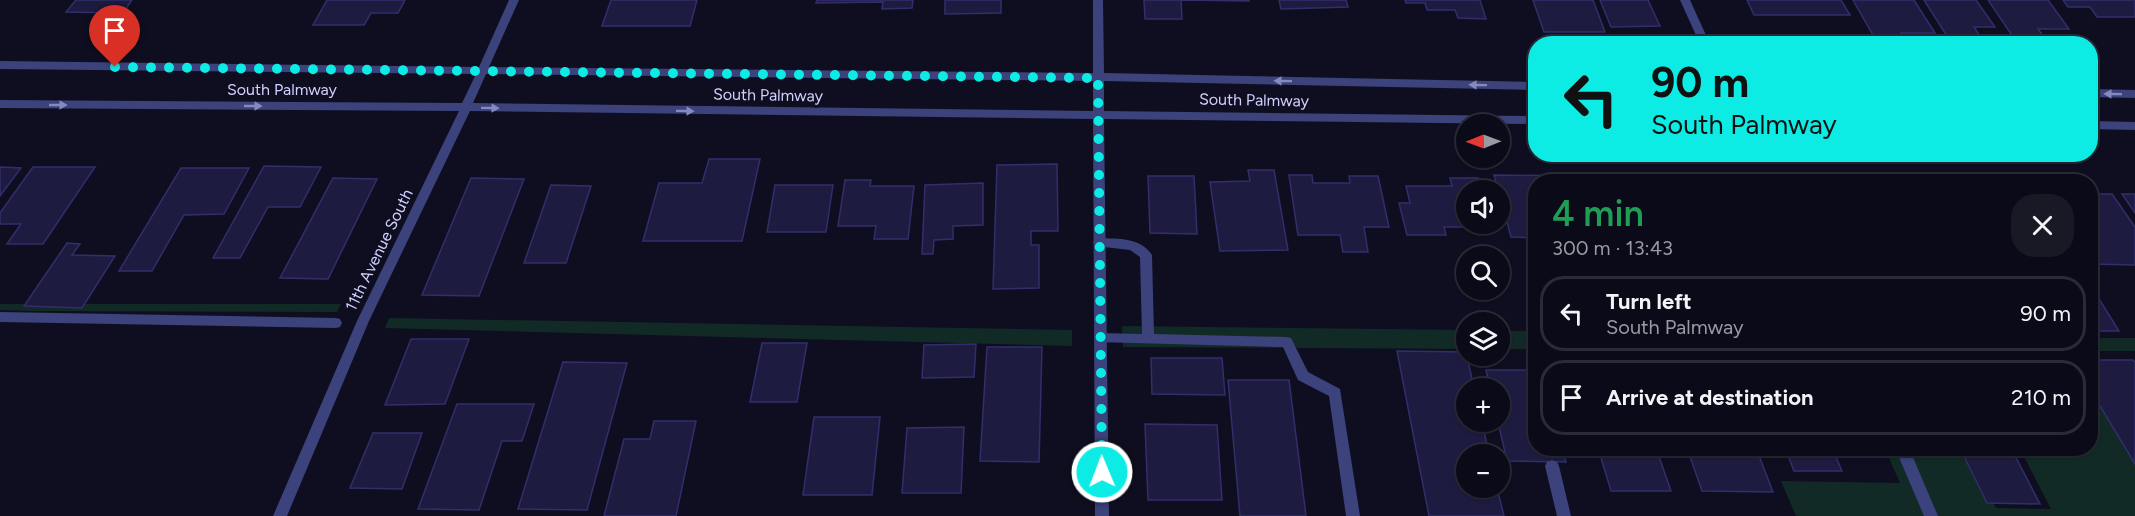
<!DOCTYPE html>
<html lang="en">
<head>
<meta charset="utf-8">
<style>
  body { margin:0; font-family:Figtree,sans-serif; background:#191825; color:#f1f3f6; height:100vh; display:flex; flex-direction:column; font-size:22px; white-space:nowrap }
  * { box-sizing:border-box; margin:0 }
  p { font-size:20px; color:#9a9aa2 }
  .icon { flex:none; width:33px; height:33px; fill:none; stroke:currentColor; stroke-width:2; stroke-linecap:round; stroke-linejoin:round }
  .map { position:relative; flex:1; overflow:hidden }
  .side { position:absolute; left:1528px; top:174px; width:570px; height:282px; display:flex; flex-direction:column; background:#0b0a18; border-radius:24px; box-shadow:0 2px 4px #0004,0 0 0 2px #2b2b37 }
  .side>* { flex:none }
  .guide { position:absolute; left:1528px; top:36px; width:570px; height:126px; border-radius:24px; box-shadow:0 2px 4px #0004,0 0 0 2px #2b2b37; background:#0cece5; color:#111; overflow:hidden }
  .needle { width:39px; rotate:269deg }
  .buttons { position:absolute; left:1456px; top:114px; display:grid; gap:12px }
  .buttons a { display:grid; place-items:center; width:54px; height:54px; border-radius:50%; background:#0b0a18; box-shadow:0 2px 4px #0004,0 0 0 2px #2b2b37; font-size:30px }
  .pin { position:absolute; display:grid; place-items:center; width:51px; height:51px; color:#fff; margin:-62px -26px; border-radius:50% 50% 50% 0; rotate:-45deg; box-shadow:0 0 6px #0007 }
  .pin .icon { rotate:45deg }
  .me { position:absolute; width:66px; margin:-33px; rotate:359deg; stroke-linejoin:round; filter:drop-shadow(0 0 4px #0008) }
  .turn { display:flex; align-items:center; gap:21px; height:126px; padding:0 24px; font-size:27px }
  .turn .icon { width:78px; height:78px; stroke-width:2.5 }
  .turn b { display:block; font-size:42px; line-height:51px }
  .round { display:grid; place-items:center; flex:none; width:63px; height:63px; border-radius:24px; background:#191825 }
  .summary { display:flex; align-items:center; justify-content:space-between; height:102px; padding:0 24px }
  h1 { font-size:36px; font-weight:600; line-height:45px; color:#1e9e55 }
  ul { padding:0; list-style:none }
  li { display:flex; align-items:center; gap:18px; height:75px; margin:0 12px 9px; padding:0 12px; border:3px solid #2b2b37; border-radius:24px }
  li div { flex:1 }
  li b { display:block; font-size:22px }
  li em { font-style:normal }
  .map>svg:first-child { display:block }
  .green { fill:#112a25 }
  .building { fill:#1e1b40; stroke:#322e6b; stroke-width:1.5 }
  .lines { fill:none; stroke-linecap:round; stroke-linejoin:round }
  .service { fill:#3b427c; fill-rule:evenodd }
  .minor { fill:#3b427c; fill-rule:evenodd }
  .oneway { fill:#8589bc }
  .route { stroke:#0cece5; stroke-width:10; stroke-dasharray:0 18 }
  .labels { text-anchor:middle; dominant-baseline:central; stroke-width:6; stroke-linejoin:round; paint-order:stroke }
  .street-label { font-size:16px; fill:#cfd0fd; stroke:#0f0e20 }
</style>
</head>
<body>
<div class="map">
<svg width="2135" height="516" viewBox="0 0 2135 516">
  <rect width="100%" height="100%" fill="#0f0e20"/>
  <path class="green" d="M0 304H341L337 312 30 311 0 310Z
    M389 318 1072 330V346L385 328Z
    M1122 326 1467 330V349L1123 347Z
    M1500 331H1536V349H1500Z
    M2091 338H2135V351H2091Z
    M2091 389 2135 461V516H1796L1781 481 1900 483 1885 449H1963L1996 508 2051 509 2020 449 2091 448Z"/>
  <path class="building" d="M76 0H132L123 13 66 12Z
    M327 0H405L398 13H371L364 25H313Z
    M611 0H697L690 26H602Z
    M817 0H913L912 8 882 9 883 2 816 3Z
    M945 0H1001V13L945 14Z
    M1144 0H1249V1L1181 0 1182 19H1145Z
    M1279 0H1346L1348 7 1281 9Z
    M1405 0H1480L1486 19 1458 18 1455 10H1427L1425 3H1406Z
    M1533 0H1593L1605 32H1544Z
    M1600 0H1648L1660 26 1611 27Z
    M1747 0H1841L1850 15H1754Z
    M1853 0H1914L1935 33H1901L1908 44H1878Z
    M1924 0H1976L1995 27H1974L1985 44H1952Z
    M1988 0H2048L2069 29H2038L2049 44H2018Z
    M2063 0H2135V17H2097L2090 7H2068Z
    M709 159H760L742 241H643L659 183H702Z
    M1057 164 1058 231H1031V245H1039V288L993 289 997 165Z
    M264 166 321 167 300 207H268L240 258H213Z
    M0 167 21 168 0 196Z
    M33 167H95L43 244H7L21 224H0V213Z
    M181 168H249L224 214 184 215 152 271H119Z
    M1248 170H1274L1288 250 1220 251 1210 182 1250 181Z
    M1289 175H1312L1313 183H1350L1349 176H1378L1389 227H1364L1368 252H1343L1340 235H1298Z
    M1494 175 1579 176 1581 182H1536V238L1511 237Z
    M1148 176H1194L1197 234 1150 233Z
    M1980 177 2024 178 2027 182H1983Z
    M333 178 377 179 328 279 280 278Z
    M471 178 524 179 479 296 422 295Z
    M1450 178H1478L1481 190H1467V224H1490L1491 227H1444L1446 235H1407L1399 203H1410L1406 186H1452Z
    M1593 179 1657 180V182H1593Z
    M1670 179H1737L1738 182H1671Z
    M845 180H871L870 186H914L908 239H874L876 226H838Z
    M983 183V225L953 226V239L934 240 933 254H922L925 185Z
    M551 185 591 186 566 263H524Z
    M775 185H833L826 232H767Z
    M2091 194H2112L2135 227V265L2091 264Z
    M2122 194H2135V213Z
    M67 243 80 244 72 255 115 256 82 308 24 306Z
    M2091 286 2119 331H2091Z
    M411 339H469L445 404 385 405Z
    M762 343H807L797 402H750Z
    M976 344 974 377 922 378 924 345Z
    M987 347H1042L1039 462 980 461Z
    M1397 351 1466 352 1474 388H1467V422H1482L1489 454H1467V488H1497L1504 516H1429Z
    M1151 358H1222L1225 395 1152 394Z
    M2091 360H2133L2135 362V464L2091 391Z
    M563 362 627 363 587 510 518 509Z
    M1486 370H1536V448H1562L1566 462 1507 461 1498 422H1500V388H1490Z
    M1228 380H1289L1306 516H1240Z
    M457 404H534L522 441H502L479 510 418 509Z
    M814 417H880L872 495H803Z
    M654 421H696L676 516H604L624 439H650Z
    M1145 424 1217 425 1222 500H1148Z
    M964 427 961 493H902L907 428Z
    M373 433H422L402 489 350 488Z
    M1598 448H1656L1671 491H1611Z
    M1687 448H1756L1773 492 1702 491Z
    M1785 448H1832L1842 471H1794Z
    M1960 448H2011L2040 504 1987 503Z"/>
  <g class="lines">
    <path class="service" d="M1099 238C1119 239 1140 237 1152 255L1154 334 1287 337 1291 338 1308 372 1340 389 1360 516H1346L1329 396 1298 380 1283 347 1096 342 1094 338 1096 334 1100 333 1142 334 1140 257 1130 250 1095 246 1093 243 1095 240Z
      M0 312 336 318 340 319 342 323 340 327 336 328 0 322Z
      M1895 448H1909L1938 516H1924Z
      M1552 460 1557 462 1559 466 1571 516H1557L1545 466 1547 462Z"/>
    <path class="minor" d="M509 0H519L489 67 1093 73V0H1103L1104 73 1536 82V90L1104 81V111L1536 116V124L1104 119 1109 516H1095L1093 119 470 111 369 321 287 516H273L357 321 459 111 0 108V100L462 103 476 74 0 69V61L479 67ZM486 74 1093 81V111L473 103Z
      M1680 0H1690L1710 44H1700Z
      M2091 89 2135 90V98L2091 97Z
      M2091 121 2135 122V130L2091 129Z"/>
  </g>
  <defs><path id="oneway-solid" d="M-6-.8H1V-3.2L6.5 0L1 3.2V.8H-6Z" transform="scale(1.5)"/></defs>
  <g class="oneway">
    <use href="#oneway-solid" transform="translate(1283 81) rotate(-179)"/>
    <use href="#oneway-solid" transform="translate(1478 85) rotate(-179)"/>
    <use href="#oneway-solid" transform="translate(2113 94) rotate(-179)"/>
    <use href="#oneway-solid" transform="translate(58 105)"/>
    <use href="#oneway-solid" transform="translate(253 106)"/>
    <use href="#oneway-solid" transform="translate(490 108) rotate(1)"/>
    <use href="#oneway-solid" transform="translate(685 111) rotate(1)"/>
  </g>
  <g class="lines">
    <path class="route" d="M115 67 1098 78 1102 472"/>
  </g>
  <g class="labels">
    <g class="street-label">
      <text x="282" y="89">South Palmway</text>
      <text transform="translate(768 95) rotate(1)">South Palmway</text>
      <text transform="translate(1254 100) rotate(1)">South Palmway</text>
      <text transform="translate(379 250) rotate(-64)">11th Avenue South</text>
    </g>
  </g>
</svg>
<div class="buttons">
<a><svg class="needle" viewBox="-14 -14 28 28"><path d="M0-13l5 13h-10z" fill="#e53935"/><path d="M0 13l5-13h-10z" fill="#9a9aa2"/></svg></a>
<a><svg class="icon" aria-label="sound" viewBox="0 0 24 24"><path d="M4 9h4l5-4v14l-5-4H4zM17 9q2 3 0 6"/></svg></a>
<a><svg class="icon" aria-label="search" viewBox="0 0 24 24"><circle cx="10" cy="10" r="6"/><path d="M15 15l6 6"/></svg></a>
<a><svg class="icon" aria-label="layers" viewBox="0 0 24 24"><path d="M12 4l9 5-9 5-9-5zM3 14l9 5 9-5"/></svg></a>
<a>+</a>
<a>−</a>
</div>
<div class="pin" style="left:115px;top:67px;background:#d93025"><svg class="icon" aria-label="arrive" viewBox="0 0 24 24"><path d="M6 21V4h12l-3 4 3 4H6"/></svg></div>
<svg class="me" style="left:1102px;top:472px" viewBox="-20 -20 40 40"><circle r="17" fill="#0cece5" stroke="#fff" stroke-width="3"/><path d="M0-11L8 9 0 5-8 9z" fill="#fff"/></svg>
<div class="guide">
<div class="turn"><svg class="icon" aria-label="left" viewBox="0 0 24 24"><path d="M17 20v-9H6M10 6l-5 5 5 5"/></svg><div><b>90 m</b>South Palmway</div></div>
</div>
<section class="side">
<div class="summary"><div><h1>4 min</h1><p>300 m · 13:43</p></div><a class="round"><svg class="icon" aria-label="close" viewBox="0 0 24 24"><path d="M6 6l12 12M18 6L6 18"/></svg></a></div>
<ul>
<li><svg class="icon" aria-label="left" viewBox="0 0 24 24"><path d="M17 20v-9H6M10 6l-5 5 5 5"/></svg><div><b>Turn left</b><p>South Palmway</p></div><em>90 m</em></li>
<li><svg class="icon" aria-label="arrive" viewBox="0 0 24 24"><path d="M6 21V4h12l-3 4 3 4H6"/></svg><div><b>Arrive at destination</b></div><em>210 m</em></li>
</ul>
</section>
</div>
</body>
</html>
